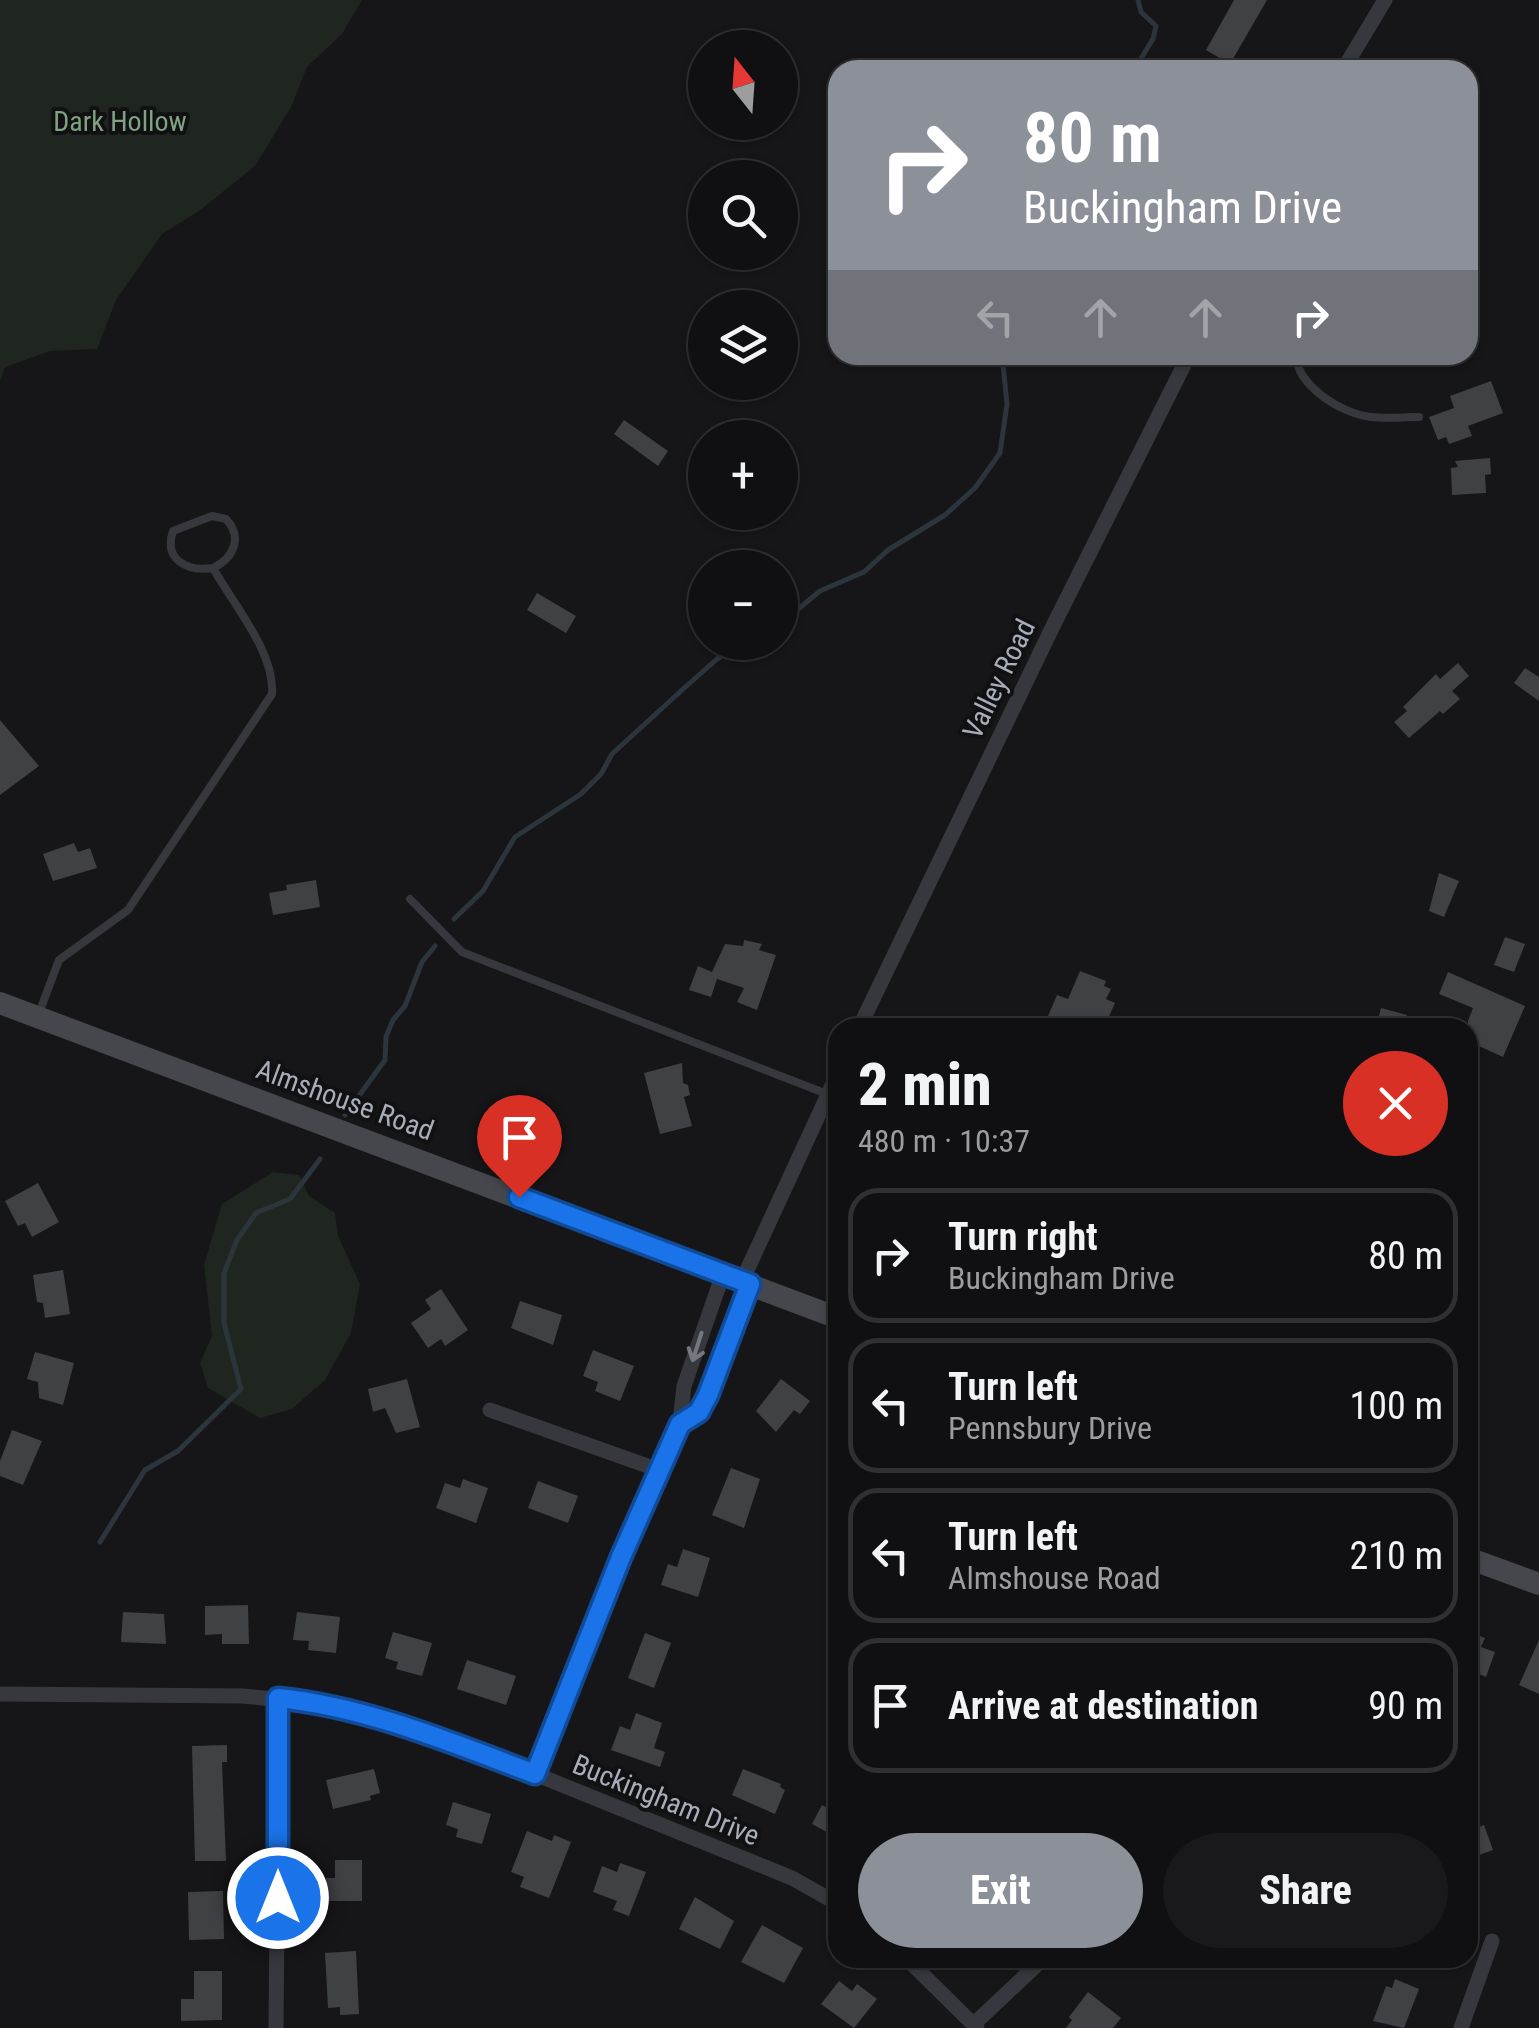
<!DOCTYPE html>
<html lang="en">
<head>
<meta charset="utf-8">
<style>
  body { margin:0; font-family:"Roboto Condensed",sans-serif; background:#19191b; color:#f1f3f6; height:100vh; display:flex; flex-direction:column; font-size:38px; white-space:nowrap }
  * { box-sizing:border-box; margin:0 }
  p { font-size:32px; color:#9c9d9f }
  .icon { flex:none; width:55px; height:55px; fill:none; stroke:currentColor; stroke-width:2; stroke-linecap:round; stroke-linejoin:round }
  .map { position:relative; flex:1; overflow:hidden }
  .sheet { position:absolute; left:828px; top:1018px; width:650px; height:950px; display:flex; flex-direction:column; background:#101012; border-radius:30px; box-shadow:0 2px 8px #0004,0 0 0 2px #303032 }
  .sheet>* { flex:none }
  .hud { position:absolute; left:828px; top:60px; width:650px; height:305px; border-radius:30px; box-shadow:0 2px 8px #0004,0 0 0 2px #303032; background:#8c9099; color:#fff; overflow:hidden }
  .needle { width:65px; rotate:343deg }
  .tools { position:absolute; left:688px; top:30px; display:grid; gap:20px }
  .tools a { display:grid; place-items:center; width:110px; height:110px; border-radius:50%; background:#101012; box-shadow:0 2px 8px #0004,0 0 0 2px #303032; font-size:50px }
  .pin { position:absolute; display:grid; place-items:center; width:85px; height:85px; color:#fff; margin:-102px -42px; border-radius:50% 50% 50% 0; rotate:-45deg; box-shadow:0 0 10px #0007 }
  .pin .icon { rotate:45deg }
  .me { position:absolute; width:110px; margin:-55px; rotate:0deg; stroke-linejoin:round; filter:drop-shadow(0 0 8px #0008) }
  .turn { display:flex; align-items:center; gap:35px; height:210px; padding:0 30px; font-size:45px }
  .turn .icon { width:130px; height:130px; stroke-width:2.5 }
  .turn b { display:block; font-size:70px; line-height:85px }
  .lanes { display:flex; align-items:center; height:95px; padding:0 30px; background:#0003; justify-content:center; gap:50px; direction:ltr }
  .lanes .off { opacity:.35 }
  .round { display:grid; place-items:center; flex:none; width:105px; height:105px; border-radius:52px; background:#19191b }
  .headline { display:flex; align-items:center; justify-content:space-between; height:170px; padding:0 30px }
  h1 { font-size:60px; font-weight:800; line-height:75px }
  .primary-button { display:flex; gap:20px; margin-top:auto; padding:20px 30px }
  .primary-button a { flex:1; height:115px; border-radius:60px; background:#8c9099; color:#fff; font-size:40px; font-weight:800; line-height:115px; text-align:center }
  .primary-button a+a { background:#19191b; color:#f1f3f6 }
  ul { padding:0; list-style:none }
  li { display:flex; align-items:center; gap:30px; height:135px; margin:0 20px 15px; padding:0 10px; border:5px solid #303032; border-radius:30px }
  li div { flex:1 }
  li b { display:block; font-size:38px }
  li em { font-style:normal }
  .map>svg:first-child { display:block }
  .green { fill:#1e261f }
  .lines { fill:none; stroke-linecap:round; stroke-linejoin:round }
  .stream { stroke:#2c353c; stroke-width:5 }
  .building { fill:#404145 }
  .service { stroke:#37383d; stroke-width:8 }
  .minor { stroke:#37383d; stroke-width:15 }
  .secondary { stroke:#45474d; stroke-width:22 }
  .oneway { stroke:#757881 }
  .route-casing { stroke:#114b97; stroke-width:25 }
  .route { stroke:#1a73e8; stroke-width:18 }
  .labels { text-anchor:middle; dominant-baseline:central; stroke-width:8; stroke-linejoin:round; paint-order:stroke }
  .park-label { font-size:28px; fill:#7fa381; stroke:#111113 }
  .street-label { font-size:28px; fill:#a8adb8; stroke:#111113 }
</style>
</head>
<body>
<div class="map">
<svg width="1539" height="2028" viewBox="0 0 1539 2028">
  <rect width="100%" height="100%" fill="#161618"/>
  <path class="green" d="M0 0H362L342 34 307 67 291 107 255 166 199 211 162 234 116 300 97 349 50 351 5 367 0 381Z
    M273 1172 299 1175 309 1196 335 1213 338 1236 360 1284 351 1333 325 1380 292 1409 260 1418 208 1388 200 1363 212 1336 204 1265 222 1204Z"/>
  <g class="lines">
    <path class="stream" d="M1134 70 1153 39 1156 26 1141 12 1138 0
      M780 624 820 591 864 572 888 550 945 515 975 488 1000 453 1007 404 1002 355
      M454 919 483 891 515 837 581 794 601 774 612 754 682 690 717 659 746 642
      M345 1115 385 1060 386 1037 393 1020 405 1006 422 962 435 946
      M100 1542 145 1470 178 1451 241 1389 224 1323V1273L237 1240 256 1213 290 1199 320 1159"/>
  </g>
  <path class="building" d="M1234 0H1267L1230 64 1206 50Z
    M1491 381 1503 413 1468 426 1472 436 1449 444 1446 437 1438 440 1429 417 1454 408 1450 396Z
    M624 420 668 451 658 466 614 434Z
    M1490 458 1491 474 1485 475 1486 493 1452 495 1451 468 1458 467 1455 461Z
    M537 593 576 616 566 633 527 610Z
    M1458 663 1469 676 1452 691 1460 699 1443 714 1440 711 1409 738 1394 722 1407 711 1403 707 1436 674 1440 679Z
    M1525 668 1539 677V701L1514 683Z
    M0 720 39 766 0 795Z
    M74 843 78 852 90 848 97 868 53 881 43 854Z
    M1439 873 1459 881 1444 917 1429 911Z
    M316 880 320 907 273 915 269 893 287 890 286 885Z
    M1505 937 1525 944 1514 972 1494 965Z
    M744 940 762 944 759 950 776 955 757 1010 737 1002 744 988 717 979 711 997 689 990 698 966 712 972 725 944 743 946Z
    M1080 971 1106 981 1104 986 1111 989 1106 999 1115 1003 1107 1021 1100 1019 1097 1028H1076L1048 1016 1057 995 1068 999Z
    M1448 972 1525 1006 1503 1057 1468 1041V1021L1473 1008 1439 994Z
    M1381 1008 1407 1015 1403 1028H1376Z
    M682 1063 683 1083 688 1085 690 1095 684 1097 692 1126 660 1134 644 1073Z
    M38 1183 59 1222 32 1237 25 1223 18 1226 5 1201Z
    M63 1270 70 1314 45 1318 43 1303 37 1302 33 1275Z
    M441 1289 468 1330 445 1346 441 1339 428 1348 411 1323 431 1309 425 1300Z
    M520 1301 562 1315 553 1345 511 1328Z
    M593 1350 634 1366 620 1401 595 1391 598 1382 583 1376Z
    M35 1352 74 1363 63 1405 39 1398 38 1382 27 1379Z
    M407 1379 420 1427 396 1433 385 1408 373 1412 368 1389Z
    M781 1379 810 1401 800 1414 794 1410 776 1432 756 1411Z
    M12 1430 42 1441 23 1485 0 1476V1461Z
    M731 1468 760 1479 744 1528 712 1515Z
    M463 1479 488 1488 476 1523 436 1508 445 1483 460 1488Z
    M538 1481 578 1496 568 1523 528 1508Z
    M683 1549 710 1558 698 1597 661 1585 668 1564 677 1567Z
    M248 1605 249 1644H222V1634L205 1635V1606Z
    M123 1612 164 1614 166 1644 121 1642Z
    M297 1612 340 1617 336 1653 308 1650 309 1641 293 1640Z
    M1468 1631 1485 1638 1481 1647 1495 1652 1486 1677 1472 1671 1468 1680Z
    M393 1632 432 1643 422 1676 396 1669 398 1662 385 1658Z
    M645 1633 671 1643 654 1688 628 1678Z
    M1539 1640V1694L1519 1685Z
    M467 1660 516 1676 506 1705 457 1689Z
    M636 1713 662 1723 654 1748 665 1752 660 1767 611 1750 620 1726 630 1730Z
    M227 1745V1762H222L226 1861H195L192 1746Z
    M374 1769 380 1793 370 1796 371 1800 333 1809 326 1780Z
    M743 1769 781 1784 780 1787 785 1790 775 1814 732 1795Z
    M453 1802 491 1814 482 1844 456 1837 458 1829 446 1825Z
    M822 1805 838 1814V1838L812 1824Z
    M1484 1825 1493 1850 1468 1859V1831Z
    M527 1831 552 1841 554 1835 571 1842 549 1898 520 1887 524 1877 511 1872Z
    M335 1860H362V1901H326V1878H335Z
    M620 1863 646 1872 629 1916 613 1910 617 1901 593 1892 602 1866 617 1872Z
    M223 1891 224 1939 189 1940 188 1892Z
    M695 1897 734 1921 720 1949 679 1929Z
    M762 1925 803 1948 784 1983 741 1962Z
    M356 1951 359 2014 340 2015V2007L328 2008 325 1953Z
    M194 1971H222V2020L181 2021V1999H194Z
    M1395 1979 1419 1989 1404 2028 1373 2021 1386 1986 1392 1988Z
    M839 1981 852 1991 857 1984 877 1999 854 2028 821 2004Z
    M1088 1992 1121 2018 1113 2028H1066L1072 2020 1069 2017Z"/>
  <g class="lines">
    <path class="service" d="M1296 355C1297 386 1342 414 1371 417 1386 419 1403 417 1419 417
      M410 899 462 952 827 1094
      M39 1013 59 960 128 910 272 694C275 652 233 604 213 568 188 572 163 560 173 531L212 516 226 519C243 537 234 558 213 568
      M862 1021 876 1028"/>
    <path class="minor" d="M1343 70 1385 0
      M859 1028 1053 626 1189 355
      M742 1281 838 1073
      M490 1410 659 1470
      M680 1423 699 1412 708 1395 750 1284
      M0 1694 243 1696 323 1704 429 1734 535 1774 792 1878 838 1904
      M535 1774 633 1527 680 1423 684 1386 723 1274
      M906 1958 977 2028
      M974 2024 1044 1958
      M276 2028 279 1698
      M1461 2028 1492 1941"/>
    <path class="secondary" d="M0 1003 838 1318
      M1468 1558 1539 1584"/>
  </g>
  <defs><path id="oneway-shaft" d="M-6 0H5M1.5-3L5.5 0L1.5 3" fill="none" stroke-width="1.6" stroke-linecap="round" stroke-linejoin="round" transform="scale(2.5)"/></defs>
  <use class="oneway" href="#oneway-shaft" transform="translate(697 1347) rotate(108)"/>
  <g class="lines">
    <g class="route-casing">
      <path id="route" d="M278 1898V1698C367 1707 452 1743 535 1774L621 1557 680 1424 699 1412 708 1395 750 1284 519 1197"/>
    </g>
    <use href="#route" class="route"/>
  </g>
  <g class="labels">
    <g class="park-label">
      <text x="120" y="121">Dark Hollow</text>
    </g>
    <g class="street-label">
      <text transform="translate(999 679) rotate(-64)">Valley Road</text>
      <text transform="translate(345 1100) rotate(20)">Almshouse Road</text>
      <text transform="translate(666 1800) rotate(22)">Buckingham Drive</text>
    </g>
  </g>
</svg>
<div class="tools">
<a><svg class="needle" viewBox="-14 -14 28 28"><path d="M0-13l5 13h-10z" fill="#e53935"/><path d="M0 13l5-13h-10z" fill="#9c9d9f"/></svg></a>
<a><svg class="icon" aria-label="search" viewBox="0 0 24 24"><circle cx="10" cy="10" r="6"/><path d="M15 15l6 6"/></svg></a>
<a><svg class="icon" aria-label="layers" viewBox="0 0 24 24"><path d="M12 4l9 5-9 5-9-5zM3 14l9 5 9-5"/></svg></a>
<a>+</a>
<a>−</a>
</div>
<div class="pin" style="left:519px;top:1197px;background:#d93025"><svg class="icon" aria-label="arrive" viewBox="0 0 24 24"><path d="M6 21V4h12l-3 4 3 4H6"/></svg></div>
<svg class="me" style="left:278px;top:1898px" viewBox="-20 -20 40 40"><circle r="17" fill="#1a73e8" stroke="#fff" stroke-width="3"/><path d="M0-11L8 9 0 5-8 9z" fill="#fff"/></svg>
<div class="hud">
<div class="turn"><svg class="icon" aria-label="right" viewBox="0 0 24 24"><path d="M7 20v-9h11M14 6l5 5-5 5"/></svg><div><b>80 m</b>Buckingham Drive</div></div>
<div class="lanes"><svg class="icon off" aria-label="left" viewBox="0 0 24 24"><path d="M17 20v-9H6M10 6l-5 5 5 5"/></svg><svg class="icon off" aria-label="ahead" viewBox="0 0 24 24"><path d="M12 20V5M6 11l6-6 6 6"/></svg><svg class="icon off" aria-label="ahead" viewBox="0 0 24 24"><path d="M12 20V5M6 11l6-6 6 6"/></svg><svg class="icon" aria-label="right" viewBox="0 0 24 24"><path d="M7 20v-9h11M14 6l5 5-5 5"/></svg></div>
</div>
<section class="sheet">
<div class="headline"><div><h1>2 min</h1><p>480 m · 10:37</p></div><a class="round" style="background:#d93025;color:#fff"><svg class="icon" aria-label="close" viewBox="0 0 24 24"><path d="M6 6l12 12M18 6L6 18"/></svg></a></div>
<ul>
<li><svg class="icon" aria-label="right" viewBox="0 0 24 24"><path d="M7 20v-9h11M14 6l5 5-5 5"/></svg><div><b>Turn right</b><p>Buckingham Drive</p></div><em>80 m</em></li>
<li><svg class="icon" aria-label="left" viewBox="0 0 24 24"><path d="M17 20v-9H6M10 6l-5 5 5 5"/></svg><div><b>Turn left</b><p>Pennsbury Drive</p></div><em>100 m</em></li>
<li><svg class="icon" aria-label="left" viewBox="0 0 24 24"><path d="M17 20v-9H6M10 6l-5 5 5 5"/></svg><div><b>Turn left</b><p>Almshouse Road</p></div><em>210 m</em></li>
<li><svg class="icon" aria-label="arrive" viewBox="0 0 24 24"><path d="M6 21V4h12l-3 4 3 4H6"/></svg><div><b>Arrive at destination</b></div><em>90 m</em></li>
</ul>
<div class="primary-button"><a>Exit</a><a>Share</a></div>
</section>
</div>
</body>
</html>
